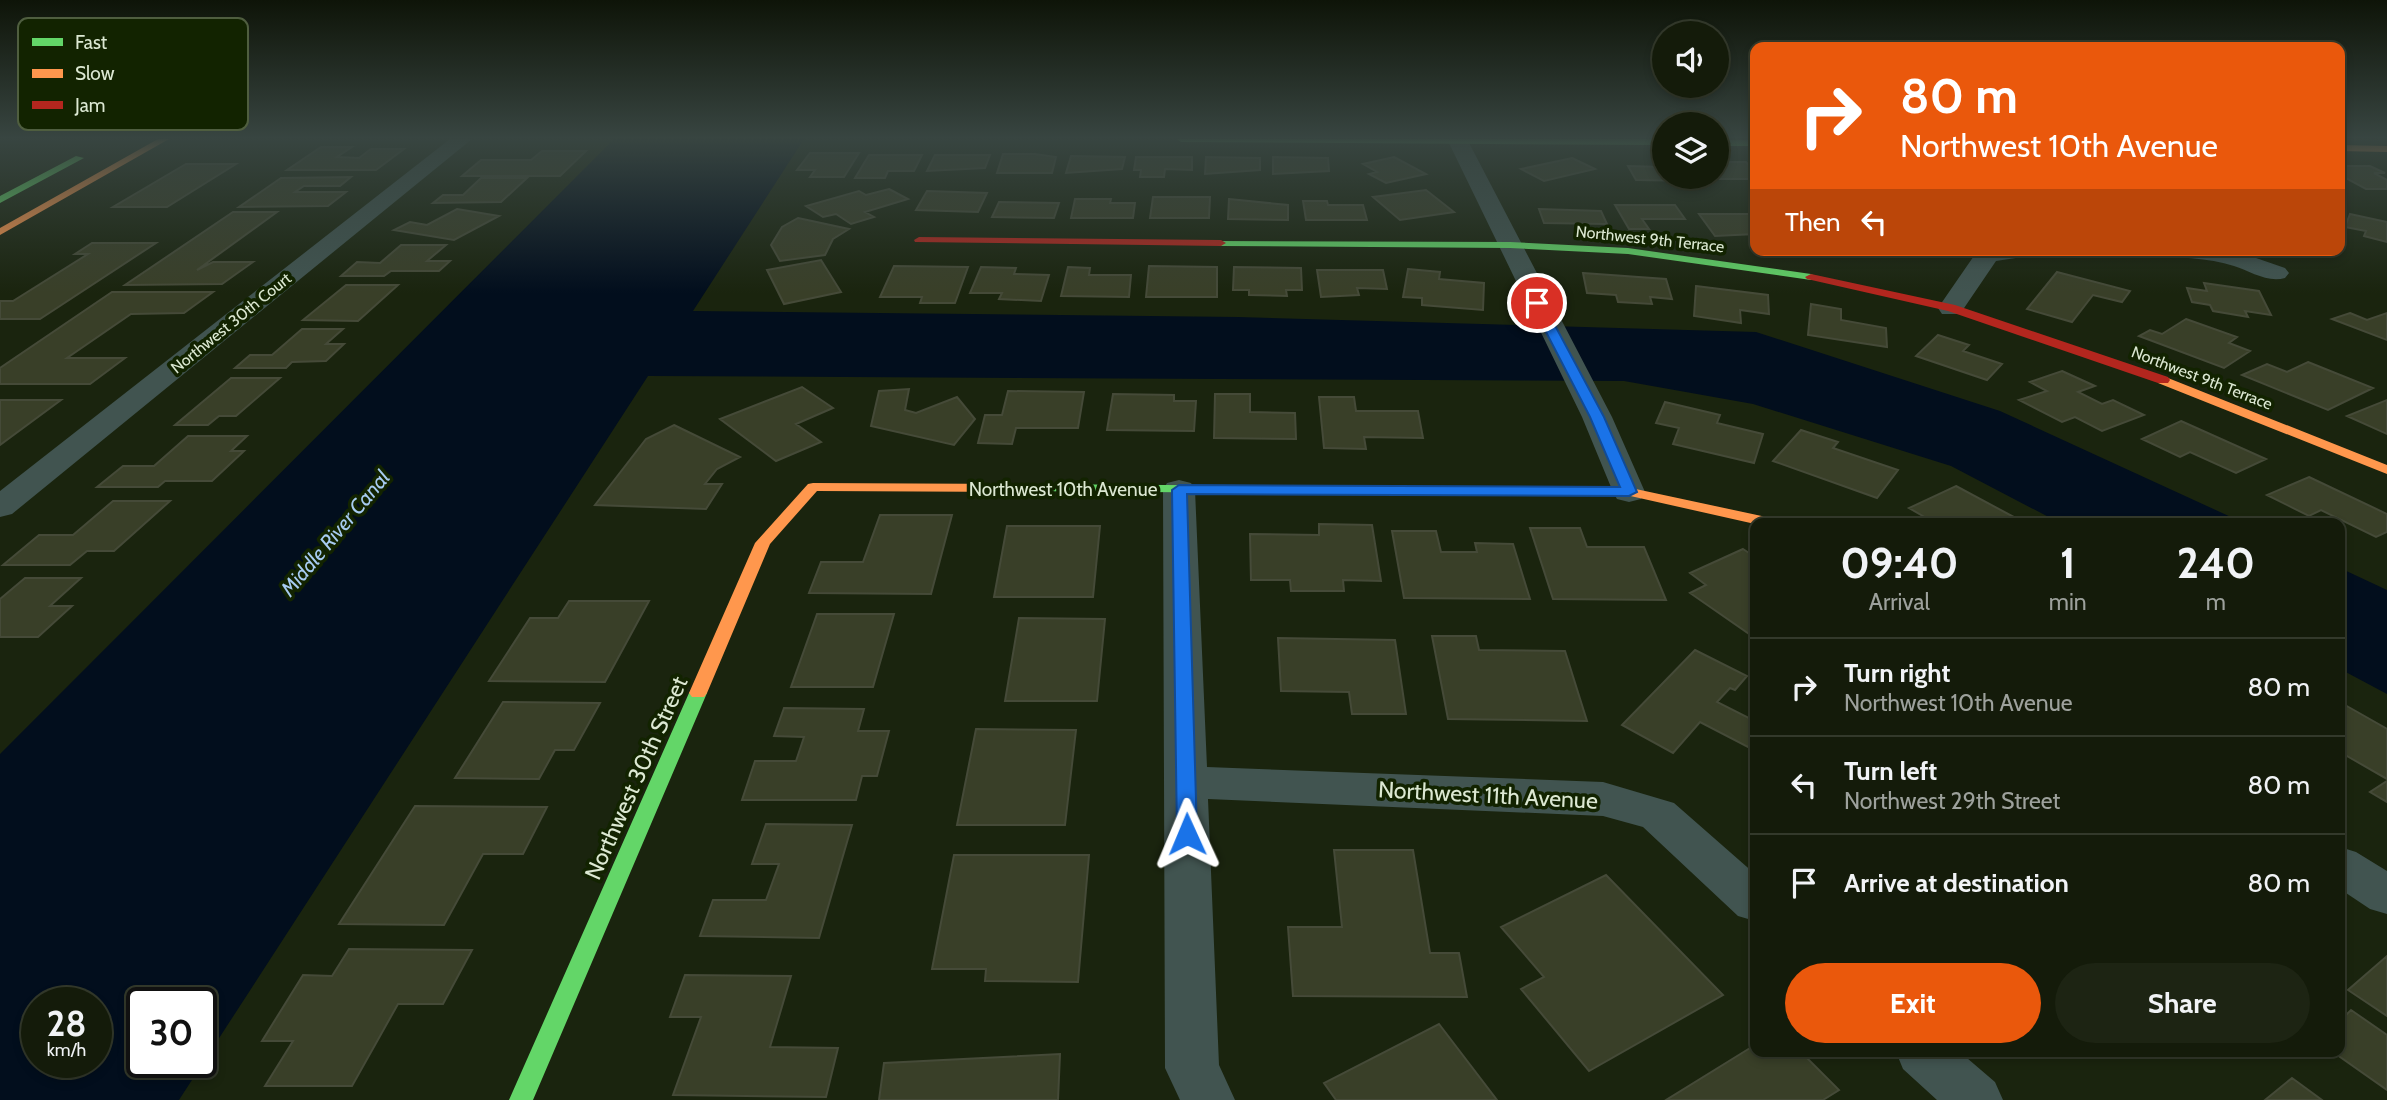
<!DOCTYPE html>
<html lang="en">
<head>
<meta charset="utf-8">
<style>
  body { margin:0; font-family:Cabin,sans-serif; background:#1d2413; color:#f1f3f6; height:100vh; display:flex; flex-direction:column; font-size:26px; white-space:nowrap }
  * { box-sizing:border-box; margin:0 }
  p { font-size:23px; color:#9da19c }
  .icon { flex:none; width:38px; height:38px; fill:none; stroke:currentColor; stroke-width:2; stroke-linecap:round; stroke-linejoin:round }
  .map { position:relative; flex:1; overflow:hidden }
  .side { position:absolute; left:1750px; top:518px; width:595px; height:539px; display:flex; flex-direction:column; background:#141b0a; border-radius:14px; box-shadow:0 4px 10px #0003,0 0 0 2px #33392b }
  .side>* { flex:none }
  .guide { position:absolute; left:1750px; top:42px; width:595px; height:214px; border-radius:14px; box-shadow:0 4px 10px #0003,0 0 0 2px #33392b; background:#ea580c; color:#fff; overflow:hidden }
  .fabs { position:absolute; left:1652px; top:21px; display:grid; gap:14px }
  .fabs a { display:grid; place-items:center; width:77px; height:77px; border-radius:50%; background:#141b0a; box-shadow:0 4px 10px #0003,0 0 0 2px #33392b; font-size:35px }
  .speed { position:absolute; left:21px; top:987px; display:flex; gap:14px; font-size:35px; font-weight:700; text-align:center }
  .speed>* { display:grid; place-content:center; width:91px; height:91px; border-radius:50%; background:#141b0a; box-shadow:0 4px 10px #0003,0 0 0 2px #33392b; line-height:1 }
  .speed small { font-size:18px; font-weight:400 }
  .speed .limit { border:4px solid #111; border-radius:10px; background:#fff; color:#111 }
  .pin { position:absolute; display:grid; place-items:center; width:60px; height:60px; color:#fff; margin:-30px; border:4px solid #fff; border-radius:50%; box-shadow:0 2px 7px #0007 }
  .me { position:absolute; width:77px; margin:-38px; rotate:359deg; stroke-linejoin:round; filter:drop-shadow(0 0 5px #0008) }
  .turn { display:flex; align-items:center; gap:24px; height:147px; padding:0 35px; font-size:32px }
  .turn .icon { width:91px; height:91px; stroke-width:2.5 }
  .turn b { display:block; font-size:49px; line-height:60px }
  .then { display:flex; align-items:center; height:66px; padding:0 35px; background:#0003; gap:14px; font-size:26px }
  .eta { display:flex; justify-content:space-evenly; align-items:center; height:119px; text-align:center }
  .eta b { font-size:42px; font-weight:700; line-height:49px }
  .button { display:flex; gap:14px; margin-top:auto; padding:14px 35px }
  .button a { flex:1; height:80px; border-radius:42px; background:#ea580c; color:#fff; font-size:28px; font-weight:700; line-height:80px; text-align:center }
  .button a+a { background:#1d2413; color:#f1f3f6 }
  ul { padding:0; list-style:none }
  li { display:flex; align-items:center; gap:21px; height:98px; padding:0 35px; border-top:2px solid #33392b }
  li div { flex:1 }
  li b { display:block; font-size:26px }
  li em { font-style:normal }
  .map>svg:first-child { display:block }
  .water { fill:#020e1d; fill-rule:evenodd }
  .building { fill:#393f28; stroke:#454a38; stroke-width:2 }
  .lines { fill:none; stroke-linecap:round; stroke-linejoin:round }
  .street { fill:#415450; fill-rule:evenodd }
  .fast { fill:#63d668; fill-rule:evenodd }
  .slow { fill:#ff974d; fill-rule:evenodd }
  .jam { fill:#b3261e; fill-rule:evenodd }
  .route { fill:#1a73e8; stroke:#114b97; stroke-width:2 }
  .labels { text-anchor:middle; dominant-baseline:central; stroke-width:7; stroke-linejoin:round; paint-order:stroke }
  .far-street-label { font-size:16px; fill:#dce8d2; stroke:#122300 }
  .street-label { font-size:19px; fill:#dce8d2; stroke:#122300 }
  .water-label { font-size:21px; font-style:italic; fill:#a7cbf1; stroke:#122300 }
  .near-street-label { font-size:23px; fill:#dce8d2; stroke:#122300 }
  .key { fill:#122300; stroke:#4f5e3f; stroke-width:2 }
  .key-label { font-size:19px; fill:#dce8d2 }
</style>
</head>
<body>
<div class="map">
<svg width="2387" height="1100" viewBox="0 0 2387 1100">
  <rect width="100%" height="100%" fill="#1a240e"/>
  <path class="water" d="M614 139H804L693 311 1238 317 1756 332 2000 411 2244 523H2060L1951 466 1753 404 1624 381 648 376 179 1100H0V754ZM37 1003H96V1062H37ZM142 1003H201V1062H142Z
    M2340 568 2387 590V694L2340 669Z"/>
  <path class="building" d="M321 147H352L337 157 359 158 371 149H404L376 170H287Z
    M542 151H586L560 176H462L481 160H531Z
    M810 153H859L844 177H810L815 170H797Z
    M1003 154H1035L1056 157 1052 173H997Z
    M869 155H922L914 171H888L885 178H855Z
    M935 155H990L985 168 927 171Z
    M1071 156 1125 157 1122 169 1066 173Z
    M1136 157H1192V170L1165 169 1164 177H1140L1141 170H1134Z
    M1206 157 1260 158V170L1205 174Z
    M1273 157 1328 158 1329 171 1273 174Z
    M1394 157 1426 174 1386 183 1369 174 1377 172 1363 164Z
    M1572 158 1595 169 1544 181 1521 169Z
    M1717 162H1746L1755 172V179H1708L1706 177H1717Z
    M186 164H236L167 207H113Z
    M1628 166 1664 167V177H1691L1694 181 1636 180Z
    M2340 166H2370L2385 173H2374L2387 180V189H2366L2340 175Z
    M351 177 340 186H304L295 192H346L328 206 239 207 281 178Z
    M481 178H527L501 202 433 203 443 195H463Z
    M889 189 908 199 865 212 874 217 851 224 836 214 823 217 806 206 859 191 866 195Z
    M1426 190 1454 212 1400 220 1373 197Z
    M927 191 987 193 978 212 916 210Z
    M1153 197H1210L1209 218H1150Z
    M1075 199H1111L1110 203H1135L1133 218H1071Z
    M1229 199 1288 205V220L1228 219Z
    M1303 201H1327L1328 205H1363L1367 220H1306Z
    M999 202 1059 203 1054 218 992 217Z
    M1615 205H1675L1685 219H1642L1649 229H1629Z
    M457 209 499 216 454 240 394 230 410 222 427 225Z
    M1539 209 1601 211 1607 224 1544 223Z
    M233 212H277L197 270 213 262H253L222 284 125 285Z
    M1699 214H1755V234L1715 236Z
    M2350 214 2387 222V242L2364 236 2366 231 2345 227Z
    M798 218 849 229 833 239 825 255 780 261 771 245 782 227Z
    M92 243H156L40 319H0V301H13L88 254H75Z
    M401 245H446L427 261H450L439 271H391L384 276H341L357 262 380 263Z
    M821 260 841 292 784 304 767 270Z
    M894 266 968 267 955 303H920L922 297H880Z
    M1149 266 1217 267V297H1146Z
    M981 267 1016 268 1014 274 1049 275 1041 301 999 299 1002 293H970Z
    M1068 267 1090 268 1089 275H1131L1129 297 1061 296Z
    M1234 267 1301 268 1302 290H1286L1287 296 1249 295V290H1233Z
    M1408 269 1440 272 1439 279 1484 283 1483 310 1422 305V298L1403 297Z
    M1317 270H1383L1387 289 1357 288 1359 295 1321 297Z
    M2057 272 2130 291 2122 302 2093 295 2072 322 2027 309Z
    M1583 273 1666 279 1672 299 1650 297 1652 304 1618 302 1616 295 1587 293Z
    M2204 283 2259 291 2271 315 2245 311 2248 317 2213 311 2210 305 2192 302 2187 288 2207 291Z
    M346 285H398L358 321 303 320Z
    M1696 286 1768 295 1769 314 1740 310 1741 323 1694 316Z
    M112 292H213L184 313 131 314 67 358H125L90 384H0V368Z
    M1811 304 1841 309V320L1886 328 1887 347 1808 335Z
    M2350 313 2367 320 2387 313V340L2332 319Z
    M2186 319 2237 337 2229 343 2250 351 2224 368 2139 336 2150 330 2162 334Z
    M302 329H343L326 344H344L326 361 292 362 286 368H235L250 355H272Z
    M1938 335 1969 345 1963 351 2002 364 1987 380 1916 356Z
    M2308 362 2373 388 2328 410 2242 375 2267 364 2287 372Z
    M2062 371 2095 386 2078 392 2102 404 2113 400 2144 415 2102 431 2075 417 2062 422 2019 400 2047 391 2030 382Z
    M231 378H280L236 416H219L208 425H175Z
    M802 387 833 408 796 424 821 442 776 461 720 419Z
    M909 389 905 410 916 413 957 397 975 419 954 445 871 426 879 391Z
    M1008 391 1084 392 1078 428H1016L1012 444 978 443 985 415H1002Z
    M1113 394 1174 395V401H1196L1194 431 1107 430Z
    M1215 394H1250V412L1295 413 1296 439 1214 438Z
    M1319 397H1354L1356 411H1418L1423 438 1364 437 1366 449 1324 448Z
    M0 400H61L0 445Z
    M2387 400V434L2347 416Z
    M1665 402 1720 415 1717 423 1763 434 1754 463 1673 444 1679 428 1656 423Z
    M2181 421 2266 459 2236 473 2190 452 2180 457 2142 439Z
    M674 425 740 457 717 469 705 484H722L706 509 595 505 646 439Z
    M1801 430 1838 442 1833 448 1898 470 1877 498 1773 461Z
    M188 436H247L231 451H244L212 481H165L158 487H97L123 466H154Z
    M2309 477 2387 514V532L2376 537 2321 510 2309 516 2267 495Z
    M1956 486 2025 523H1935L1909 508Z
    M113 501H170L114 551H87L70 565H3L39 535H73Z
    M880 515H952L931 594 809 593 821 562H863Z
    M1319 524 1372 525 1381 581 1343 580 1344 591H1291L1290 580H1251L1250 534 1319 535Z
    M1007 526H1100L1093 597H994Z
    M1530 528H1580L1587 547H1644L1666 600 1553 599Z
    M1392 531H1436L1441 552H1477L1475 543 1513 544 1530 599 1404 598Z
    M1743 549 1755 557V638L1690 593 1706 585 1690 573Z
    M25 578H81L50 606H72L38 637H0V599Z
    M569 601H649L605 682 489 681 530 618H558Z
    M817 614H894L873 687H791Z
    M1019 618 1105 619 1097 701H1005Z
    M1432 636H1476L1479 650 1565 651 1587 721 1448 719Z
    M1278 638 1395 640 1406 714H1352L1349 692 1281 691Z
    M1695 650 1747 676 1735 690 1730 688 1717 702 1755 721V738L1748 747 1700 722 1673 753 1622 725Z
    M503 702 600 703 574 750H555L539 779 455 778Z
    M2345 705 2387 729V779L2340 752V708Z
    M784 708 864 709 858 731H889L877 776H862L856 800H742L755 761H796L804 737 774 736Z
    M976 729 1076 730 1065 825H957Z
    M2387 781V802L2370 792Z
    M415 806 547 807 523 854H483L444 925 339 924Z
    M766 824 852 825 819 938 700 936 713 900H766L779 864H752Z
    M1334 850H1413L1430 953H1459L1467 997 1293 996 1288 927H1342Z
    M954 855H1089L1078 982 985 981 986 969H932Z
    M1606 875 1723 995 1589 1071 1521 989 1544 977 1501 927Z
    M349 949 472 950 443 1004H398L352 1086H265L293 1041H262L303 975 332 976Z
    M2387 956V1016L2348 990Z
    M685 975 791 976 770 1047 838 1048 826 1097 673 1095 701 1017H670Z
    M2351 1010 2387 1035V1090L2333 1052H2340V1021Z
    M1439 1024 1497 1100H1336L1324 1083Z
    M1755 1045V1052H1801L1839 1090 1823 1100H1666Z
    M1060 1054 1058 1100H879L884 1063Z
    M2292 1078 2322 1100H2265Z"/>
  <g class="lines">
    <path class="street" d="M450 139H472L12 514 0 517V491Z
      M1447 139H1467L1612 417 1645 492 1641 499 1629 502 1617 499 1613 492 1582 417Z
      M1978 250H2039L2036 255 1996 261 1960 314H1942L1938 308Z
      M2065 250H2233L2285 268 2289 273 2285 278C2267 283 2250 271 2234 266 2189 252 2124 258 2077 257L2068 255Z
      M1179 480 1191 483 1195 490 1207 767 1603 782 1674 803 1755 874V921L1738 916 1643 827 1603 816 1208 799 1219 1065 1235 1100H1180L1165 1068 1163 490 1167 483Z
      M2340 847 2356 852 2387 871V914L2370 909 2340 889Z
      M1896 1052H1960L1995 1082 2003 1100H1937L1903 1069Z"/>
    <path class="fast" d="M1177 139H1664V145L1181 142Z
      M1717 140H1755V146H1717Z
      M76 156 84 158 0 203V196Z
      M1217 241 1510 242 1628 248 1811 274 1817 277 1811 280 1628 254 1510 248 1221 246 1217 245Z
      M1021 484 1631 488 1638 492 1631 496 1016 491 1014 488 1016 485Z
      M698 687 704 689 707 693 533 1100H509L689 693 692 689Z"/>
    <path class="slow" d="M158 139H169L0 235V228Z
      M2340 145 2387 146V152L2340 151Z
      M2163 376 2387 465V474L2158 383V377Z
      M813 483 1021 484 1028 488 1021 492 817 491 770 544 707 693 704 697H692L689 693 755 543 808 484Z
      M1631 488 1771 518 1779 523 1755 524 1626 495 1624 492Z"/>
    <path class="jam" d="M919 237 1221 240 1226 243 1221 246 915 242 914 240Z
      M1811 274 1955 305 2168 377 2170 380 2168 383H2158L1948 311 1807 279 1805 277Z"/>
  </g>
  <linearGradient id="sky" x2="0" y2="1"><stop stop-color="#0e1408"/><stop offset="0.47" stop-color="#384541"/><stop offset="1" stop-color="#384541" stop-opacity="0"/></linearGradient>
  <rect width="2387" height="293" fill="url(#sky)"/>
  <path class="route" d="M1537 300 1543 303 1604 417 1637 492 1629 496 1187 494 1197 834 1194 840H1180L1177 834 1172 490 1179 485 1620 487 1590 417 1531 303Z"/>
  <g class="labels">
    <g class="far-street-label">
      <text transform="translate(1650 239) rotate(6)">Northwest 9th Terrace</text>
      <text transform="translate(231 323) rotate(-39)">Northwest 30th Court</text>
      <text transform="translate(2202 378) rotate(21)">Northwest 9th Terrace</text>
    </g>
    <g class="street-label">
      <text x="1063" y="489">Northwest 10th Avenue</text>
    </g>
    <g class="water-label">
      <text transform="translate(335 533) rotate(-50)">Middle River Canal</text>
    </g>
    <g class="near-street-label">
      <text transform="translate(636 778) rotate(-66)">Northwest 30th Street</text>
      <text transform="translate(1488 795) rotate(3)">Northwest 11th Avenue</text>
    </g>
  </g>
  <rect x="18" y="18" width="230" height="112" rx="10" class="key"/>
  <rect x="32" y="38" width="31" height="8" fill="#63d668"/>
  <rect x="32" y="69" width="31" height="9" fill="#ff974d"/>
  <rect x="32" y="101" width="31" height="8" fill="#b3261e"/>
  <g class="key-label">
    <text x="75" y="49">Fast</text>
    <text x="75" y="80">Slow</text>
    <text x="75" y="112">Jam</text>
  </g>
</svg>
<div class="fabs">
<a><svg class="icon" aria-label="sound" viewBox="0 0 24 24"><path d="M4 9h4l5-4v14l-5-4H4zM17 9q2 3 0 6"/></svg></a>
<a><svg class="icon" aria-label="layers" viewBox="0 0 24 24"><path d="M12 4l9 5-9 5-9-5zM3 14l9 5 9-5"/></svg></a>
</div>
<div class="speed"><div>28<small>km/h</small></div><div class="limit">30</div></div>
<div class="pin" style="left:1537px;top:303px;background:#d93025"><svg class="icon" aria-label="arrive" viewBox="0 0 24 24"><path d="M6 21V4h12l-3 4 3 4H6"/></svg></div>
<svg class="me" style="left:1187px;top:834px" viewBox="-20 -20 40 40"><path d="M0-17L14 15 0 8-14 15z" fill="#1a73e8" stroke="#fff" stroke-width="4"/></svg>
<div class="guide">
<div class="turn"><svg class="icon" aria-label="right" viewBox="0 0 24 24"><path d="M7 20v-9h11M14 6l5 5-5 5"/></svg><div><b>80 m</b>Northwest 10th Avenue</div></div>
<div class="then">Then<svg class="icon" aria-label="left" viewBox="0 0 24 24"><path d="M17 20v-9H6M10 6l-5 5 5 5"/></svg></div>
</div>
<section class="side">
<div class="eta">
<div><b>09:40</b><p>Arrival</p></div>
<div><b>1</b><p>min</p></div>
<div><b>240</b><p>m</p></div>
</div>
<ul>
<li><svg class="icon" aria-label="right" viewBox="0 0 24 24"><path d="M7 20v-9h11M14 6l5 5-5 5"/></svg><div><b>Turn right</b><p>Northwest 10th Avenue</p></div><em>80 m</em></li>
<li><svg class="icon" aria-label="left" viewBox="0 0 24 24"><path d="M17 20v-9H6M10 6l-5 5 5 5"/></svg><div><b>Turn left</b><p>Northwest 29th Street</p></div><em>80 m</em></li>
<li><svg class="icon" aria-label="arrive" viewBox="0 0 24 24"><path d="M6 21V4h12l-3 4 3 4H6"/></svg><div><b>Arrive at destination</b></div><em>80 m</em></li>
</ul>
<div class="button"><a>Exit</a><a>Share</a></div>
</section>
</div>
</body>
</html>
